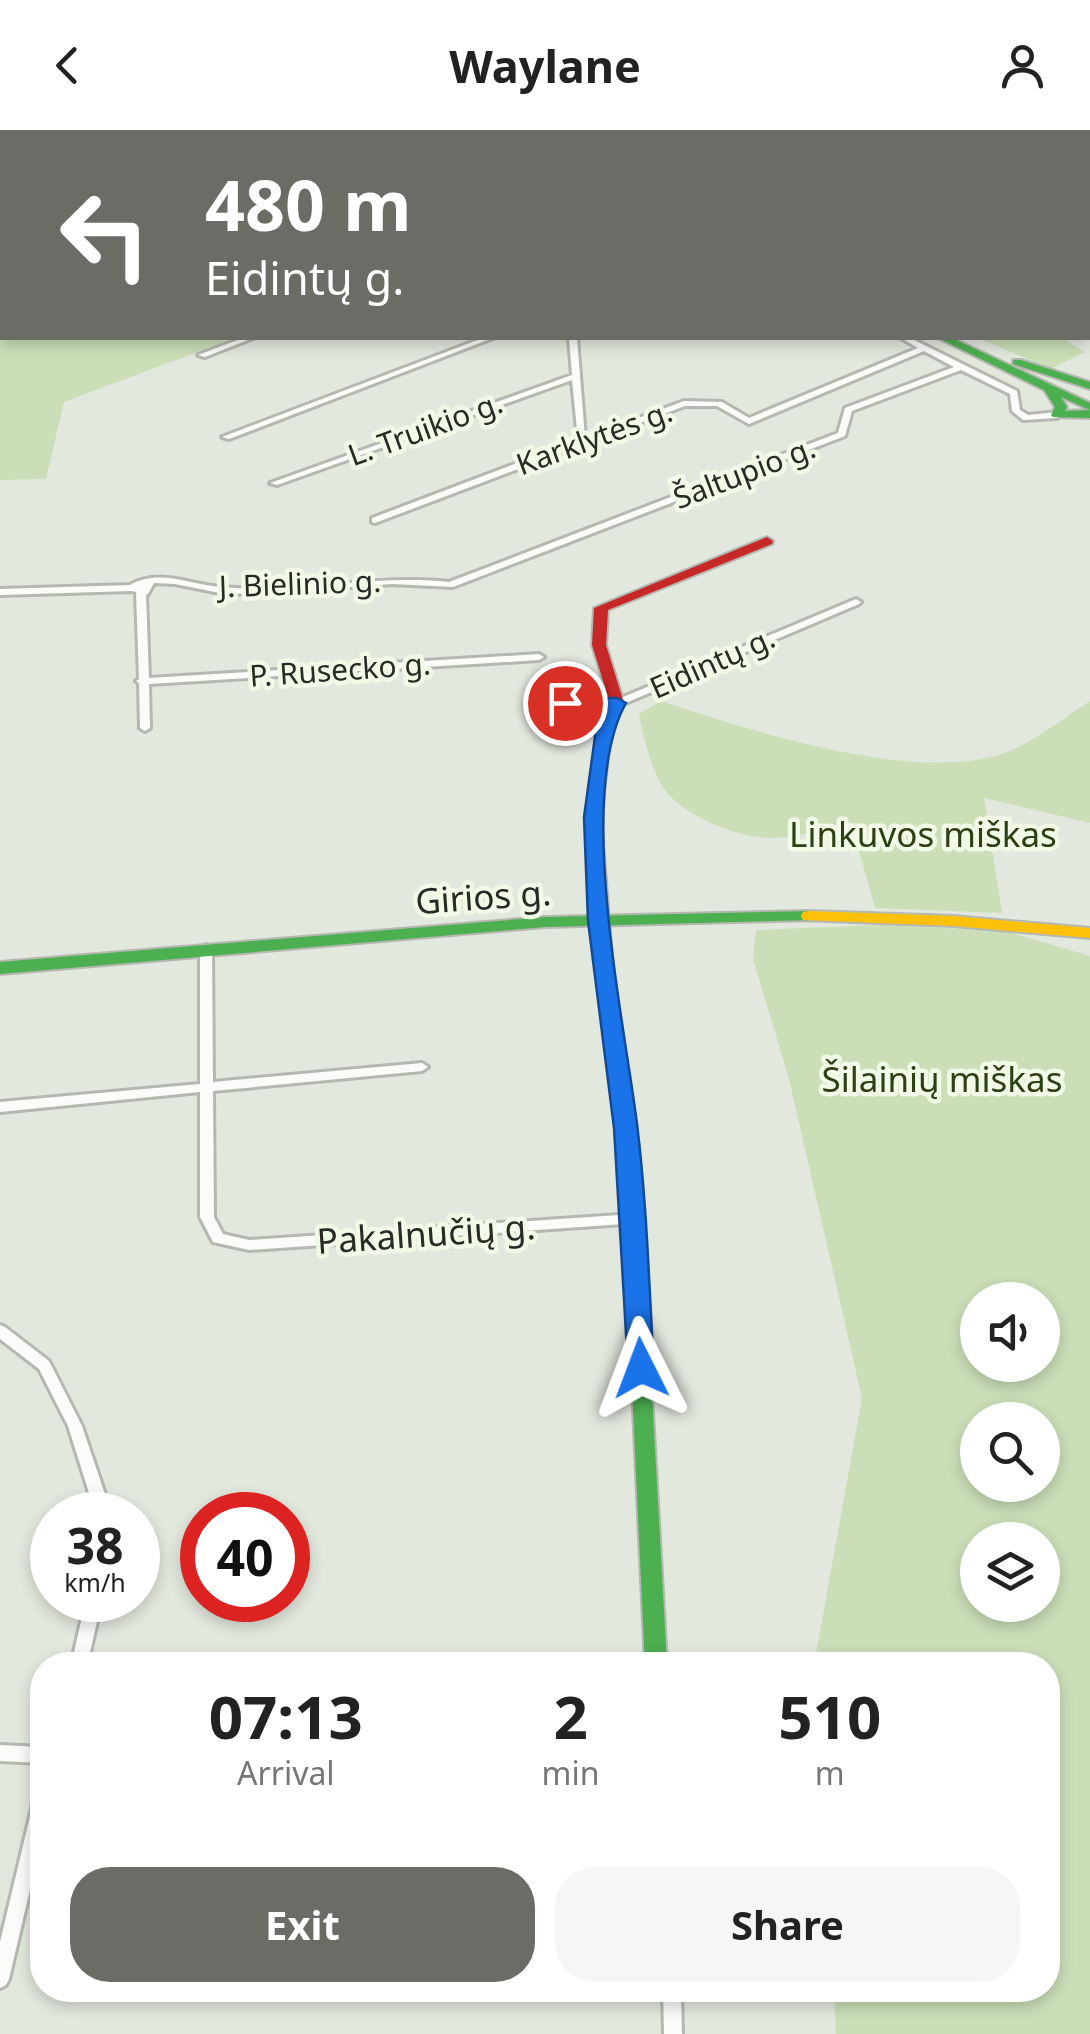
<!DOCTYPE html>
<html lang="en">
<head>
<meta charset="utf-8">
<style>
  body { margin:0; font-family:"Noto Sans",sans-serif; background:#f6f6f6; color:#222; height:100vh; display:flex; flex-direction:column; font-size:38px; white-space:nowrap }
  * { box-sizing:border-box; margin:0 }
  p { font-size:32px; color:#767676 }
  .icon { flex:none; width:55px; height:55px; fill:none; stroke:currentColor; stroke-width:2; stroke-linecap:round; stroke-linejoin:round }
  .map { position:relative; flex:1; overflow:hidden }
  .drawer { position:absolute; left:30px; top:1522px; width:1030px; height:350px; display:flex; flex-direction:column; background:#fff; border-radius:40px; box-shadow:0 5px 15px #0003 }
  .drawer>* { flex:none }
  .banner { position:absolute; left:0px; top:0px; width:1090px; height:210px; box-shadow:0 5px 15px #0003; background:#696d65; color:#fff; overflow:hidden }
  .fabs { position:absolute; left:960px; top:1152px; display:grid; gap:20px }
  .fabs a { display:grid; place-items:center; width:100px; height:100px; border-radius:50%; background:#fff; box-shadow:0 5px 15px #0003; font-size:50px }
  .speed { position:absolute; left:30px; top:1362px; display:flex; gap:20px; font-size:50px; font-weight:700; text-align:center }
  .speed>* { display:grid; place-content:center; width:130px; height:130px; border-radius:50%; background:#fff; box-shadow:0 5px 15px #0003; line-height:1 }
  .speed small { font-size:25px; font-weight:400 }
  .speed .limit { border:15px solid #d22; background:#fff; color:#111 }
  .pin { position:absolute; display:grid; place-items:center; width:85px; height:85px; color:#fff; margin:-42px; border:5px solid #fff; border-radius:50%; box-shadow:0 2px 10px #0007 }
  .me { position:absolute; width:110px; margin:-55px; rotate:357deg; stroke-linejoin:round; filter:drop-shadow(0 0 8px #0008) }
  .turn { display:flex; align-items:center; gap:35px; height:210px; padding:0 40px; font-size:45px }
  .turn .icon { width:130px; height:130px; stroke-width:2.5 }
  .turn b { display:block; font-size:70px; line-height:85px }
  .eta { display:flex; justify-content:space-evenly; align-items:center; height:170px; text-align:center }
  .eta b { font-size:60px; font-weight:700; line-height:70px }
  .button { display:flex; gap:20px; margin-top:auto; padding:20px 40px }
  .button a { flex:1; height:115px; border-radius:40px; background:#696d65; color:#fff; font-size:40px; font-weight:700; line-height:115px; text-align:center }
  .button a+a { background:#f6f6f6; color:#222 }
  header { display:flex; justify-content:space-between; align-items:center; height:130px; padding:0 40px; background:#fff; font-size:45px; font-weight:700 }
  .map>svg:first-child { display:block }
  .built { fill:#d8e2d0 }
  .green { fill:#cbdeb8; fill-rule:evenodd }
  .lines { fill:none; stroke-linecap:round; stroke-linejoin:round }
  .street-casing { stroke:#b4b8b1; stroke-width:6 }
  .fast-casing { stroke:#b4b8b1; stroke-width:4 }
  .slow-casing { stroke:#b4b8b1; stroke-width:4 }
  .jam-casing { stroke:#b4b8b1; stroke-width:4 }
  .street { fill:#fbfcfa; fill-rule:evenodd }
  .fast { fill:#4caf50; fill-rule:evenodd }
  .slow { fill:#ffc107; fill-rule:evenodd }
  .jam { fill:#c62828; fill-rule:evenodd }
  .route { fill:#1a73e8; stroke:#114b97; stroke-width:2.5 }
  .labels { text-anchor:middle; dominant-baseline:central; stroke-width:9; stroke-linejoin:round; paint-order:stroke }
  .far-street-label { font-size:30px; fill:#282b24; stroke:#f0fae7 }
  .park-label { font-size:35px; fill:#2d4013; stroke:#f0fae7 }
  .street-label { font-size:35px; fill:#282b24; stroke:#f0fae7 }
</style>
</head>
<body>
<header><svg class="icon" aria-label="back" viewBox="0 0 24 24"><path d="M15 5l-7 7 7 7"/></svg>Waylane<svg class="icon" aria-label="person" viewBox="0 0 24 24"><circle cx="12" cy="8" r="4"/><path d="M4 21q1-7 8-7t8 7"/></svg></header>
<div class="map">
<svg width="1090" height="1904" viewBox="0 0 1090 1904">
  <rect width="100%" height="100%" fill="#e3e8de"/>
  <path class="built" d="M48 0H588L592 2H56Z"/>
  <path class="green" d="M0 155 2 208H235L64 272 46 349 0 350Z
    M978 208H1062L1085 222 1051 239Z
    M661 571C749 600 924 658 1012 620 1039 608 1065 587 1090 571V693L984 668 1002 783 875 778 851 692C826 697 799 708 774 708 741 709 689 688 667 663 654 648 642 604 639 584Z
    M878 795 1005 801 1090 826V1904H836L834 1860H1048V1535H814L862 1268 789 949 753 829 756 800ZM978 1170H1042V1235H978ZM978 1290H1042V1355H978ZM978 1410H1042V1475H978Z"/>
  <g class="lines">
    <g class="street-casing">
      <path id="street" d="M835 0H842L840 2H833Z
        M984 0H990L991 2H985Z
        M1042 0H1050L1052 2H1045Z
        M1088 21H1090V26L1088 25Z
        M1088 70H1090V74H1088Z
        M1088 113H1090V118H1088Z
        M0 146H2V151H0Z
        M1088 163H1090V167H1088Z
        M1088 176H1090V181H1088Z
        M243 208H253L205 227 198 225Z
        M483 208H493L229 309 222 307Z
        M569 208H577L585 308 684 271 722 272 749 288 918 218 901 208H910L1017 261 1020 280 1028 285 1057 282 1061 285 1057 288 1023 290 1012 281 1010 264 961 240 852 281 845 306 453 457 392 454 249 464 220 463 175 454 154 453 148 464 146 465 149 548 539 524 544 527 539 530 149 554 150 598 145 601 140 598 139 553 136 551 139 549 136 462 131 461 0 465V459L130 455C159 438 191 455 222 457 298 464 372 444 449 452L838 303 845 278 954 237 924 221 749 294 717 276H685L375 393 372 392V388L578 310 572 250 277 355 270 353 572 245Z
        M856 469 861 472 859 474 621 575 565 576 560 573 565 570H616Z
        M206 815 212 819 213 952 422 933 428 937 422 941 213 961 214 1087 223 1104 249 1110 634 1084 639 1085 641 1089 639 1093 249 1120 213 1112 200 1087V962L0 982V972L200 954V819Z
        M0 1195 5 1197 49 1231 82 1296 112 1385H96L68 1296 39 1239 0 1209Z
        M86 1470H102L87 1535H71Z
        M0 1615 42 1617V1633L0 1631Z
        M42 1666V1708L9 1849 6 1855 0 1858V1812L33 1674 36 1668Z
        M663 1860H681L682 1904H664Z"/>
    </g>
    <g class="fast-casing">
      <path id="fast" d="M608 0H621L623 2H611Z
        M938 208H952L1090 273V280L1061 267 1067 277 1065 281 1090 280V288L1053 287 1051 285 1055 277 1044 260Z
        M1013 230H1021L1090 252V259L1013 234Z
        M809 781 815 782 817 786 815 790 545 797 0 844V832L545 787Z
        M604 822 612 827 641 1066 667 1535H645L623 1066 596 827Z"/>
    </g>
    <g class="slow-casing">
      <path id="slow" d="M809 781 954 786 1090 798V808L954 796 803 790 801 786 803 782Z"/>
    </g>
    <g class="jam-casing">
      <path id="jam" d="M767 407 773 411 772 414 608 480 606 515 624 573 610 607 601 691 612 827 610 831H598L585 691 596 607 610 573 592 515 594 478Z"/>
    </g>
    <use href="#street" class="street"/>
    <use href="#fast" class="fast"/>
    <use href="#slow" class="slow"/>
    <use href="#jam" class="jam"/>
  </g>
  <path class="route" d="M565 568H617L626 573C575 664 624 890 637 994 647 1075 649 1157 654 1238L641 1248 628 1238 614 998 588 791 584 687 597 592 605 579 558 577V569Z"/>
  <g class="labels">
    <g class="far-street-label">
      <text transform="translate(425 298) rotate(-20)">L. Truikio g.</text>
      <text transform="translate(594 307) rotate(-20)">Karklytės g.</text>
      <text transform="translate(744 342) rotate(-21)">Šaltupio g.</text>
      <text transform="translate(300 453) rotate(-2)">J. Bielinio g.</text>
      <text transform="translate(712 532) rotate(-24)">Eidintų g.</text>
      <text transform="translate(340 539) rotate(-4)">P. Rusecko g.</text>
    </g>
    <g class="park-label">
      <text x="923" y="703">Linkuvos miškas</text>
      <text x="942" y="948">Šilainių miškas</text>
    </g>
    <g class="street-label">
      <text transform="translate(483 766) rotate(-4)">Girios g.</text>
      <text transform="translate(426 1103) rotate(-4)">Pakalnučių g.</text>
    </g>
  </g>
</svg>
<div class="fabs">
<a><svg class="icon" aria-label="sound" viewBox="0 0 24 24"><path d="M4 9h4l5-4v14l-5-4H4zM17 9q2 3 0 6"/></svg></a>
<a><svg class="icon" aria-label="search" viewBox="0 0 24 24"><circle cx="10" cy="10" r="6"/><path d="M15 15l6 6"/></svg></a>
<a><svg class="icon" aria-label="layers" viewBox="0 0 24 24"><path d="M12 4l9 5-9 5-9-5zM3 14l9 5 9-5"/></svg></a>
</div>
<div class="speed"><div>38<small>km/h</small></div><div class="limit">40</div></div>
<div class="pin" style="left:565px;top:573px;background:#d93025"><svg class="icon" aria-label="arrive" viewBox="0 0 24 24"><path d="M6 21V4h12l-3 4 3 4H6"/></svg></div>
<svg class="me" style="left:641px;top:1238px" viewBox="-20 -20 40 40"><path d="M0-17L14 15 0 8-14 15z" fill="#1a73e8" stroke="#fff" stroke-width="4"/></svg>
<div class="banner">
<div class="turn"><svg class="icon" aria-label="left" viewBox="0 0 24 24"><path d="M17 20v-9H6M10 6l-5 5 5 5"/></svg><div><b>480 m</b>Eidintų g.</div></div>
</div>
<section class="drawer">
<div class="eta">
<div><b>07:13</b><p>Arrival</p></div>
<div><b>2</b><p>min</p></div>
<div><b>510</b><p>m</p></div>
</div>
<div class="button"><a>Exit</a><a>Share</a></div>
</section>
</div>
</body>
</html>
